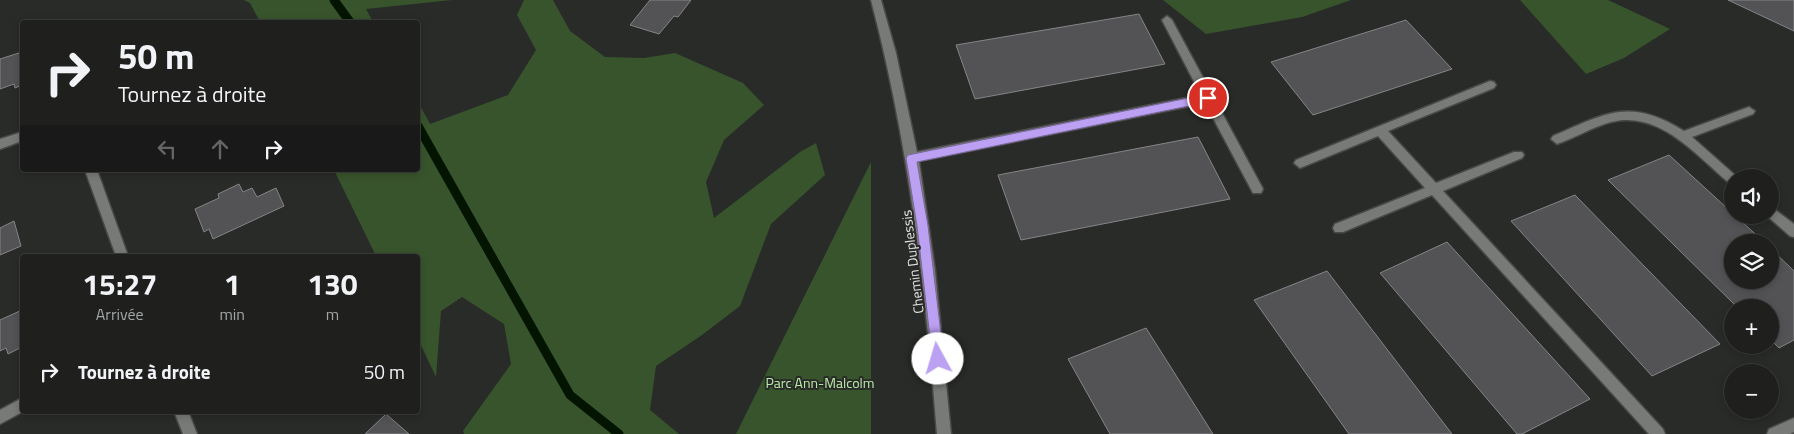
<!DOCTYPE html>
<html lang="fr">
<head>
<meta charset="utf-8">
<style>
  body { margin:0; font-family:"Titillium Web",sans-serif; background:#272827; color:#f1f3f6; height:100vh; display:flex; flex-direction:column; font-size:19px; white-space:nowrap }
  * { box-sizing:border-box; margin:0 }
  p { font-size:16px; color:#a1a3a4 }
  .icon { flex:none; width:28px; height:28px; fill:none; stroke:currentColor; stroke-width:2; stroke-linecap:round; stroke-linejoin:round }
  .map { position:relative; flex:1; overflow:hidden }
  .side { position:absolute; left:20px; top:254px; width:400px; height:160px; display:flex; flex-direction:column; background:#1f201e; border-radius:5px; box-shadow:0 2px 8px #0003,0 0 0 1px #3c3e3c }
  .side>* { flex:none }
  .guide { position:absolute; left:20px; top:20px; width:400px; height:152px; border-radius:5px; box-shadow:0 2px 8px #0003,0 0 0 1px #3c3e3c; background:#1f201e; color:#f1f3f6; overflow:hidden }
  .fabs { position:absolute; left:1724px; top:169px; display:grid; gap:10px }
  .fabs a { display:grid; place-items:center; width:55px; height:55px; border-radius:50%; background:#1f201e; box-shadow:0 2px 8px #0003,0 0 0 1px #3c3e3c; font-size:25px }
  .pin { position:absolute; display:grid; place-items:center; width:42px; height:42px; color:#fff; margin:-21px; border:2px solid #fff; border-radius:50%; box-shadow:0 1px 5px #0007 }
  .me { position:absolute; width:55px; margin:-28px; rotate:354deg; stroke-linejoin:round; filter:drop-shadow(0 0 4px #0008) }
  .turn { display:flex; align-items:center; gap:18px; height:105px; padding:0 15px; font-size:22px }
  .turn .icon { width:65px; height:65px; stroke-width:2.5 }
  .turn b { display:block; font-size:35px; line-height:42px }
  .lanes { display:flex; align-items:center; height:48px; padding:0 15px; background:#0003; justify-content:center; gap:25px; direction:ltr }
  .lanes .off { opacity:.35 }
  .eta { display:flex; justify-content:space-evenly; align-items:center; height:85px; text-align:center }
  .eta b { font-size:30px; font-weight:700; line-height:35px }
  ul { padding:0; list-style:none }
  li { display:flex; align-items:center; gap:15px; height:65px; padding:0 15px }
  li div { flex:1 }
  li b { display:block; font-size:19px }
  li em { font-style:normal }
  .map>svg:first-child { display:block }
  .green { fill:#38542c }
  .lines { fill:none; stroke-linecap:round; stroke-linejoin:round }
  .stream { stroke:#031500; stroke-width:9 }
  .building { fill:#535255; stroke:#858487 }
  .minor-casing { stroke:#484947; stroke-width:3 }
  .minor { fill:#787a77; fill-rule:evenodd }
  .route { fill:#bca0f2; stroke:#7a689d }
  .labels { text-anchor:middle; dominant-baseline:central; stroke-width:4; stroke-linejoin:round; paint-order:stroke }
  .street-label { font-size:14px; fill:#e0e2e0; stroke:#292b28 }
  .park-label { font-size:14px; fill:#baeba7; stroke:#292b28 }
</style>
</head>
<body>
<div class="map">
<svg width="1794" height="434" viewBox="0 0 1794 434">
  <rect width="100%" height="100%" fill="#292b28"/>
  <path class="green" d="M244 0H452L366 9 373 22H260L250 3Z
    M524 0H553L570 31 605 57 644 58 675 53 743 83 764 105 724 140 706 182 714 218 800 152 816 143 825 175 771 224 740 306 702 335 656 366 650 410 679 434H464L463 431 511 364 504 324 462 297 441 311 436 377 418 339V256H376L334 170H418V102L430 124 508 95 536 50 517 15Z
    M1163 0H1351L1302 17 1206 34Z
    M1520 0H1608L1670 29 1624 58 1586 74Z
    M871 162V434H736Z"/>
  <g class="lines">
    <path class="stream" d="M334 0 350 22
      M418 126 570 395 619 434"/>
  </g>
  <path class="building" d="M650 0H691L678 17 674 16 659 34 630 25Z
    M1728 0H1794V31Z
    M1139 14 1165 64 975 99 956 45Z
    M1406 20 1452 69 1313 115 1271 62Z
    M22 52V85L15 88 14 84 0 89V59Z
    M1198 137 1230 199 1021 240 998 175Z
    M1669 155 1764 242H1732V280H1770V248L1794 271V340L1779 348 1770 339V308H1738L1608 180Z
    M239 184 243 192 252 188 257 197 276 188 284 206 213 239 209 229 204 232 195 209 219 198 218 194Z
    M1575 195 1720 344 1652 376 1511 221Z
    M14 221 21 246 0 255V228Z
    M1447 242 1590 399 1522 434H1517L1380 273Z
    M1327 271 1452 434H1349L1254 300Z
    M22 310V347L8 354 6 348 0 351V320Z
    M1146 328 1213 434H1110L1068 359Z
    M386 414 409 434H365Z"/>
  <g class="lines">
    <g class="minor-casing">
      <path id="minor" d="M871 0H881L896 53 917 152 1201 95 1162 20 1167 16 1172 20 1263 189 1261 193H1253L1205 103 919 161 935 270 951 434H937C925 286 909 144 871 0Z
        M1490 81 1494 82 1496 85 1494 88 1388 131 1436 183 1514 152H1522L1524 155 1522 158 1443 191 1663 429 1665 434H1649L1432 195 1343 232H1335L1333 228 1335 224 1425 188 1378 136 1300 168 1294 163 1296 160Z
        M1749 107 1755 111 1753 114 1692 137 1736 176 1737 178H1732V184L1728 182C1695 154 1659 110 1611 122 1592 127 1575 138 1557 144L1551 139 1553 136C1606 113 1630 97 1684 131Z
        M22 132V141L0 149V139Z
        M85 170H97L128 256H116Z
        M1770 206 1794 224V237L1790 236 1766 215H1770Z
        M22 398V411H24L0 424V410Z
        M174 411H188L197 434H183Z
        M1794 418V432L1790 434H1767L1769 429Z"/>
    </g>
    <use href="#minor" class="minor"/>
  </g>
  <path class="route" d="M1208 94 1213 98 1208 102 917 162 928 226 944 359 938 364 933 363 917 226 906 158 908 155Z"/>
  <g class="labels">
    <g class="street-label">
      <text transform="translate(912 262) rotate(-97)">Chemin Duplessis</text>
    </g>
    <g class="park-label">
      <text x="820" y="382">Parc Ann-Malcolm</text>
    </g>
  </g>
</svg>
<div class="fabs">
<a><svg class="icon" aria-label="sound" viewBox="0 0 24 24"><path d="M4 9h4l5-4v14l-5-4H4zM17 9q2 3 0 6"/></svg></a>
<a><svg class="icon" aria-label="layers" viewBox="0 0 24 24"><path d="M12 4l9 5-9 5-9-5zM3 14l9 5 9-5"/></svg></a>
<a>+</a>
<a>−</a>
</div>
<div class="pin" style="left:1208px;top:98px;background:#d93025"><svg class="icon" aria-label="arrive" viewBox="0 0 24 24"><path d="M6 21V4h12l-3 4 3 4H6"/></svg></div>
<svg class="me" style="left:938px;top:359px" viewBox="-20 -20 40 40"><circle r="19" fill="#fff"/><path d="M0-13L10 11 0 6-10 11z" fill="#bca0f2"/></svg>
<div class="guide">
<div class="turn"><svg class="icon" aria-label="right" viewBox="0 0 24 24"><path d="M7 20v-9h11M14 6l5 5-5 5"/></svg><div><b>50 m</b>Tournez à droite</div></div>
<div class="lanes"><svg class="icon off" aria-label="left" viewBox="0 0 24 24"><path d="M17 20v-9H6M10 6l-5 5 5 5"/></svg><svg class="icon off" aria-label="ahead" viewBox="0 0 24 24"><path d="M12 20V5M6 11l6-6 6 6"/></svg><svg class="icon" aria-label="right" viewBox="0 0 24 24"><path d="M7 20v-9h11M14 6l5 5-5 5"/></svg></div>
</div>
<section class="side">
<div class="eta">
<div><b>15:27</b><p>Arrivée</p></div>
<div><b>1</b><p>min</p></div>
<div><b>130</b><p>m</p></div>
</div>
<ul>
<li><svg class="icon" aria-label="right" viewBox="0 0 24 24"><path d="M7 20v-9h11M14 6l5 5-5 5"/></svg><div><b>Tournez à droite</b></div><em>50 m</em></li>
</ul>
</section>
</div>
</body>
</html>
